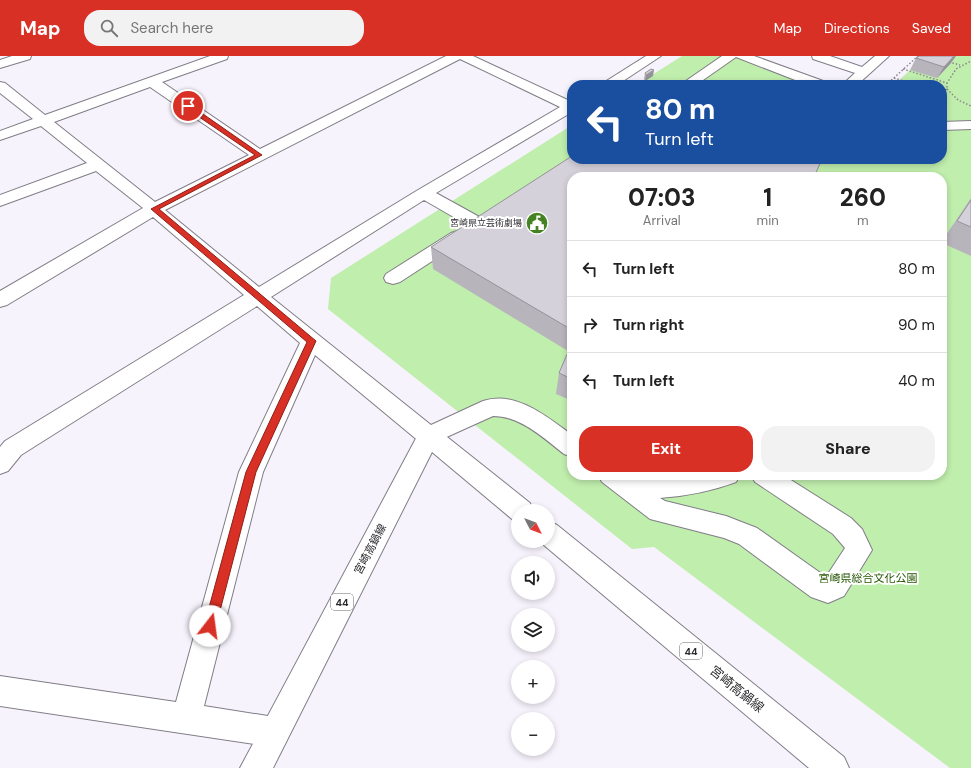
<!DOCTYPE html>
<html lang="en">
<head>
<meta charset="utf-8">
<style>
  body { margin:0; font-family:"DM Sans","Noto Sans JP",sans-serif; background:#f2f2f2; color:#222; height:100vh; display:flex; flex-direction:column; font-size:15px; white-space:nowrap }
  * { box-sizing:border-box; margin:0 }
  p { font-size:13px; color:#767676 }
  .icon { flex:none; width:22px; height:22px; fill:none; stroke:currentColor; stroke-width:2; stroke-linecap:round; stroke-linejoin:round }
  .map { position:relative; flex:1; overflow:hidden }
  .panel { position:absolute; left:567px; top:116px; width:380px; height:308px; display:flex; flex-direction:column; background:#fff; border-radius:16px; box-shadow:0 2px 6px #0003 }
  .panel>* { flex:none }
  .hud { position:absolute; left:567px; top:24px; width:380px; height:84px; border-radius:16px; box-shadow:0 2px 6px #0003; background:#1a4fa0; color:#fff; overflow:hidden }
  .needle { width:26px; rotate:132deg }
  .buttons { position:absolute; left:511px; top:448px; display:grid; gap:8px }
  .buttons a { display:grid; place-items:center; width:44px; height:44px; border-radius:50%; background:#fff; box-shadow:0 2px 6px #0003; font-size:20px }
  .pin { position:absolute; display:grid; place-items:center; width:34px; height:34px; color:#fff; margin:-17px; border:2px solid #fff; border-radius:50%; box-shadow:0 1px 4px #0007 }
  .me { position:absolute; width:44px; margin:-22px; rotate:15deg; stroke-linejoin:round; filter:drop-shadow(0 0 3px #0008) }
  .turn { display:flex; align-items:center; gap:14px; height:84px; padding:0 12px; font-size:18px }
  .turn .icon { width:52px; height:52px; stroke-width:2.5 }
  .turn b { display:block; font-size:28px; line-height:34px }
  .eta { display:flex; justify-content:space-evenly; align-items:center; height:68px; text-align:center }
  .eta b { font-size:24px; font-weight:800; line-height:28px }
  .action { display:flex; gap:8px; margin-top:auto; padding:8px 12px }
  .action a { flex:1; height:46px; border-radius:16px; background:#d93025; color:#fff; font-size:16px; font-weight:800; line-height:46px; text-align:center }
  .action a+a { background:#f2f2f2; color:#222 }
  ul { padding:0; list-style:none }
  li { display:flex; align-items:center; gap:12px; height:56px; padding:0 12px; border-top:1px solid #e0e0e0 }
  li div { flex:1 }
  li b { display:block; font-size:15px }
  li em { font-style:normal }
  header { display:flex; align-items:center; gap:24px; box-sizing:border-box; height:56px; padding:0 20px; background:#d93025; color:#fff }
  header strong { font-size:19px }
  nav { display:flex; gap:22px; margin-inline-start:auto; font-size:14px }
  .search { width:280px; height:36px; background:#f2f2f2; display:flex; align-items:center; gap:10px; box-sizing:border-box; padding:0 14px; border-radius:16px; color:#767676; font-size:15px }
  .map>svg:first-child { display:block }
  .green { fill:#c0eead; fill-rule:evenodd }
  .lines { fill:none; stroke-linecap:round; stroke-linejoin:round }
  .minor-casing { stroke:#807d86; stroke-width:2 }
  .major-casing { stroke:#807d86; stroke-width:2 }
  .path { stroke:#8a878e; stroke-width:1.5; stroke-dasharray:1.5 2; stroke-linecap:butt }
  .minor { fill:#fff; fill-rule:evenodd }
  .major { fill:#fff; fill-rule:evenodd }
  .wall { fill:#b7b4bc }
  .shaded-wall { fill:#959299 }
  .building { fill:#d5d1db; stroke:#959299 }
  .route { fill:#d93025; stroke:#8d1f18 }
  .labels { text-anchor:middle; dominant-baseline:central; stroke-width:4; stroke-linejoin:round; paint-order:stroke }
  .far-poi-label { font-size:9px; fill:#2a282c; stroke:#fff; text-anchor:end }
  .shield { fill:#fff; stroke:#6a686b; stroke-width:1 }
  .shield-label { font-size:10px; font-weight:bold; fill:#2a282c }
  .street-label { font-size:11px; fill:#2a282c; stroke:#fff }
  .park-label { font-size:11px; fill:#255602; stroke:#fff }
  .near-street-label { font-size:13px; fill:#2a282c; stroke:#fff }
</style>
</head>
<body>
<header>
<strong>Map</strong>
<div class="search"><svg class="icon" aria-label="search" viewBox="0 0 24 24"><circle cx="10" cy="10" r="6"/><path d="M15 15l6 6"/></svg>Search here</div>
<nav><a>Map</a><a>Directions</a><a>Saved</a></nav>
</header>
<div class="map">
<svg width="971" height="712" viewBox="0 0 971 712">
  <rect width="100%" height="100%" fill="#f7f3fd"/>
  <path class="green" d="M682 0H731L812 29H636Z
    M925 0H971V712H950L654 491 632 493 328 253 331 222 572 69V103H942V29H894ZM572 121H942V419H572Z"/>
  <g class="lines">
    <g class="minor-casing">
      <path id="minor" d="M12 0H31L30 3 0 12V4Z
        M210 0H228L227 3 162 26 260 93 446 0H473L572 46V56L436 137 483 163 486 167 483 171 477 172 471 171 424 144 271 241 431 369 483 345C516 334 547 361 572 379V401L564 398C543 382 521 360 493 360L429 389 421 387 315 299 263 416 204 650 274 661 285 665 289 676 285 687 274 691 0 650V620L176 646 239 416 300 287 257 250 21 399 8 415 0 418V391L5 385 244 239 153 161 7 249 0 251V235L143 152 96 115 0 150V139L87 107 41 70 0 84V75L33 63 0 37V26L5 27 45 59ZM460 3 560 51 418 134 259 231 165 154ZM150 31 249 99 155 146 54 66Z
        M646 0H661L617 29H600Z
        M722 0H754L826 26 828 29H808L736 1 696 29H680Z
        M812 0H830L862 11 875 0H889L857 29H842L855 17 813 3Z
        M971 65V73L942 74V66Z
        M457 175 463 177 466 181 463 185 400 226 393 228 386 226 384 222 386 218 451 177Z
        M598 419 659 421 740 419 736 426C712 435 686 440 660 442L665 445 726 460 757 472 826 521 845 492 833 478 755 426 751 419H783L851 462 862 473 872 494 844 540 828 547 811 541 739 488 724 482 650 463 602 426Z"/>
    </g>
    <g class="major-casing">
      <path id="major" d="M429 371 437 373 530 447 533 455H518V465L512 463 432 396 273 712H240L421 373Z
        M548 465 557 469 844 701 849 712H809L539 485H548Z"/>
    </g>
    <path class="path" d="M949 6 960 9
      M903 13 947 27 956 13 971 5
      M894 22 916 29
      M886 29 918 0
      M947 33 958 44 971 50
      M942 35 947 33V27"/>
    <use href="#minor" class="minor"/>
    <use href="#major" class="major"/>
  </g>
  <path class="wall" d="M916 2 951 7 937 22 910 14Z
    M645 17 653 20 645 25 644 23Z
    M572 121V345L556 338 559 317 568 295 433 213 431 191Z
    M971 142V200L942 187V185Z"/>
  <path class="shaded-wall" d="M954 0H956L951 7 937 22 944 11Z
    M654 14 653 20 645 25 646 19Z"/>
  <path class="building" d="M919 0H954L944 11 916 2Z
    M651 13 654 14 646 19 645 17Z
    M686 26 693 29H681Z
    M796 26 803 29H793Z
    M572 100V103H822L814 121H572V274L431 191Z
    M971 144V171L957 165Z
    M572 287V323L559 317Z"/>
  <path class="route" d="M186 49H190L262 99 159 153 316 285 256 416 216 570 214 574 210 575 206 574 204 570 246 416 307 286 151 153 255 99 186 52Z"/>
  <defs>
    <g id="civic-disc" transform="scale(1.15)"><circle r="9.5" fill="#458322" stroke="#fff"/><path d="M-.6-6.5H3V-4.5H.6V-3L4-1V1h2V6H-6V1h2V-1L-.6-3ZM-1.2 2.5V6h2.4V2.5Z" fill="#fff"/></g>
  </defs>
  <g fill-rule="evenodd">
    <use href="#civic-disc" x="537" y="167"/>
  </g>
  <g class="labels">
    <g class="far-poi-label">
      <text x="522" y="167">宮崎県立芸術劇場</text>
    </g>
    <g class="shield">
      <rect x="331" y="538" width="22" height="16" rx="3"/>
      <rect x="680" y="587" width="22" height="16" rx="3"/>
    </g>
    <g class="shield-label">
      <text x="342" y="546">44</text>
      <text x="691" y="595">44</text>
    </g>
    <g class="street-label">
      <text transform="translate(370 493) rotate(-62)">宮崎高鍋線</text>
    </g>
    <g class="park-label">
      <text x="868" y="522">宮崎県総合文化公園</text>
    </g>
    <g class="near-street-label">
      <text transform="translate(737 633) rotate(39)">宮崎高鍋線</text>
    </g>
  </g>
</svg>
<div class="buttons">
<a><svg class="needle" viewBox="-14 -14 28 28"><path d="M0-13l5 13h-10z" fill="#e53935"/><path d="M0 13l5-13h-10z" fill="#767676"/></svg></a>
<a><svg class="icon" aria-label="sound" viewBox="0 0 24 24"><path d="M4 9h4l5-4v14l-5-4H4zM17 9q2 3 0 6"/></svg></a>
<a><svg class="icon" aria-label="layers" viewBox="0 0 24 24"><path d="M12 4l9 5-9 5-9-5zM3 14l9 5 9-5"/></svg></a>
<a>+</a>
<a>−</a>
</div>
<div class="pin" style="left:188px;top:50px;background:#d93025"><svg class="icon" aria-label="arrive" viewBox="0 0 24 24"><path d="M6 21V4h12l-3 4 3 4H6"/></svg></div>
<svg class="me" style="left:210px;top:570px" viewBox="-20 -20 40 40"><circle r="19" fill="#fff"/><path d="M0-13L10 11 0 6-10 11z" fill="#d93025"/></svg>
<div class="hud">
<div class="turn"><svg class="icon" aria-label="left" viewBox="0 0 24 24"><path d="M17 20v-9H6M10 6l-5 5 5 5"/></svg><div><b>80 m</b>Turn left</div></div>
</div>
<section class="panel">
<div class="eta">
<div><b>07:03</b><p>Arrival</p></div>
<div><b>1</b><p>min</p></div>
<div><b>260</b><p>m</p></div>
</div>
<ul>
<li><svg class="icon" aria-label="left" viewBox="0 0 24 24"><path d="M17 20v-9H6M10 6l-5 5 5 5"/></svg><div><b>Turn left</b></div><em>80 m</em></li>
<li><svg class="icon" aria-label="right" viewBox="0 0 24 24"><path d="M7 20v-9h11M14 6l5 5-5 5"/></svg><div><b>Turn right</b></div><em>90 m</em></li>
<li><svg class="icon" aria-label="left" viewBox="0 0 24 24"><path d="M17 20v-9H6M10 6l-5 5 5 5"/></svg><div><b>Turn left</b></div><em>40 m</em></li>
</ul>
<div class="action"><a>Exit</a><a>Share</a></div>
</section>
</div>
</body>
</html>
